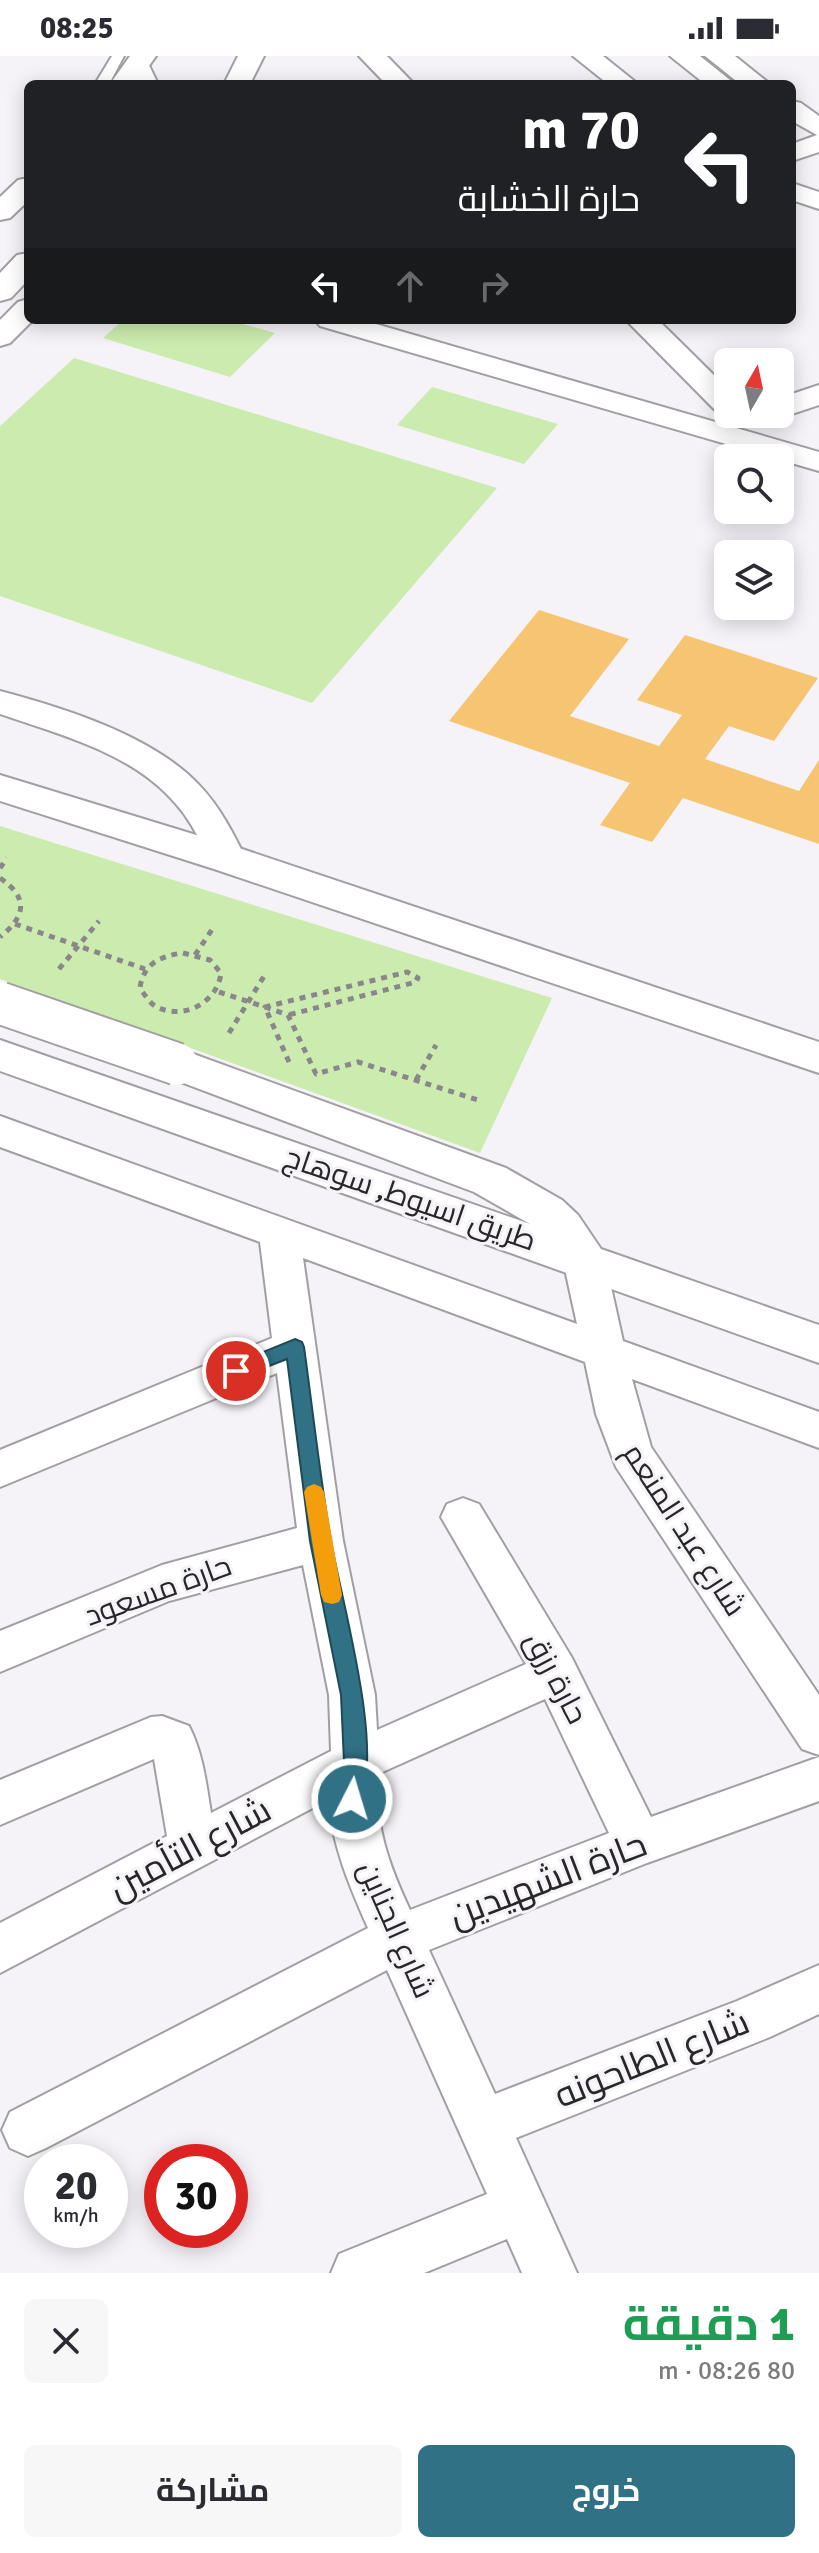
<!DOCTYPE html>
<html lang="ar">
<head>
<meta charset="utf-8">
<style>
  body { margin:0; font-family:Signika,Cairo,sans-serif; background:#f7f7f7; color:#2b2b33; direction:rtl; height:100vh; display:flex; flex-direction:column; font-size:30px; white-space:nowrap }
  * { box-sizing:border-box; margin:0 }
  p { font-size:26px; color:#7c7c81 }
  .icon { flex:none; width:44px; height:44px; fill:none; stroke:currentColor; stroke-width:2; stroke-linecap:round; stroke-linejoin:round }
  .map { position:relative; height:2217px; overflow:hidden; direction:ltr }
  .panel { display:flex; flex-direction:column; background:#fff; flex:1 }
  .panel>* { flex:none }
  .banner { position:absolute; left:24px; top:24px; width:772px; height:244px; border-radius:12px; box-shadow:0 4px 20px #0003; direction:rtl; background:#202124; color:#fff; overflow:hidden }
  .needle { width:52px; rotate:9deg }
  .buttons { position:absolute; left:714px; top:292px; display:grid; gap:16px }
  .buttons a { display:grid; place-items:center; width:80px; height:80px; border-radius:12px; background:#fff; box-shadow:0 4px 20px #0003; font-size:40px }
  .speed { position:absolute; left:24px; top:2088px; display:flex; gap:16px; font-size:40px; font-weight:700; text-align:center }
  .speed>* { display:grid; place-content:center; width:104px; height:104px; border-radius:50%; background:#fff; box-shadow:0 4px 20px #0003; line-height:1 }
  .speed small { font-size:20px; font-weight:400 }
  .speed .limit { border:12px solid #d22; background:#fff; color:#111 }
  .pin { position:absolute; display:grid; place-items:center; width:68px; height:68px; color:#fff; margin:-34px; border:4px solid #fff; border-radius:50%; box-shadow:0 2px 8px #0007 }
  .me { position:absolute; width:88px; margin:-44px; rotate:5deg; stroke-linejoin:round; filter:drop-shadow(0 0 6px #0008) }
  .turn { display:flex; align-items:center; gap:28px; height:168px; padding:0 24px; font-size:36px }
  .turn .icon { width:104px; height:104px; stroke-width:2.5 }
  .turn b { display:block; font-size:56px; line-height:68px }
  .lanes { display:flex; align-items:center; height:76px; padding:0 24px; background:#0003; justify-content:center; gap:40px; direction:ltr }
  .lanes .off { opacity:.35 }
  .round { display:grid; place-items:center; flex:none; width:84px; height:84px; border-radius:12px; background:#f7f7f7 }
  .overview { display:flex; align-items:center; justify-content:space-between; height:136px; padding:0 24px }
  h1 { font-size:48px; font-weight:700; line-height:60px; color:#1e9e55 }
  .cta { display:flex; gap:16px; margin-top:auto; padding:16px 24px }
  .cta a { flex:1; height:92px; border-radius:12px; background:#317185; color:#fff; font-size:32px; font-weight:700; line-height:92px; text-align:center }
  .cta a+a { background:#f7f7f7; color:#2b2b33 }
  .status { display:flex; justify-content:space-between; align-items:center; height:56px; padding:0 40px; background:#fff; direction:ltr }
  .status svg { height:22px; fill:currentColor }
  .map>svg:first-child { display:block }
  .green { fill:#ccecaf }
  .building { fill:#f5c572 }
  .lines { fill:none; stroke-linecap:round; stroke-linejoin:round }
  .service-casing { stroke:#a29fa4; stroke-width:4 }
  .minor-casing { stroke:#a29fa4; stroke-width:4 }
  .primary-casing { stroke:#a29fa4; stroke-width:4 }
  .path { stroke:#89878b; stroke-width:5; stroke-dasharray:6 6; stroke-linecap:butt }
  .service { fill:#fff; fill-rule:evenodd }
  .minor { fill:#fff; fill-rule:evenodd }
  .primary { fill:#fff; fill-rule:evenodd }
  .primary-bridge-casing { stroke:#a29fa4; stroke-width:45; stroke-linecap:butt }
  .primary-bridge { stroke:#fff; stroke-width:41 }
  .route { fill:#317185; stroke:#204956; stroke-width:2 }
  .slow { fill:#f59e0b }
  .labels { text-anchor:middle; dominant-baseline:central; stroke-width:6; stroke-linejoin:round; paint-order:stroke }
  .street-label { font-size:30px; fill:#272628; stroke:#f5f2f8 }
  .near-street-label { font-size:36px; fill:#272628; stroke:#f5f2f8 }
</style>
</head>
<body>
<div class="status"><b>08:25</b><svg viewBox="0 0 49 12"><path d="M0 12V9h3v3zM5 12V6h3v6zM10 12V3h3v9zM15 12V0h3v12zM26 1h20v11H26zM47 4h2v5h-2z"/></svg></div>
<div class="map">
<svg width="819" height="2217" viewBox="0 0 819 2217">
  <rect width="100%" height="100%" fill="#f5f2f8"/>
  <path class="green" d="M123 264H229L275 277 230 321 103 282Z
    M74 302 497 432 312 647 0 540V370Z
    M432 331 558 368 524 408 397 369Z
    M0 770 552 942 480 1097 0 923Z"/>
  <path class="building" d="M539 554 629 583 570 660 659 690 682 659 637 644 685 579 818 622 774 685 729 670 705 703 799 735 819 704V788L683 742 652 786 600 769 630 727 449 665Z"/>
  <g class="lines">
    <g class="service-casing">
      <path id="service" d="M112 0H124L109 28H95Z"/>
    </g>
    <g class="minor-casing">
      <path id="minor" d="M130 0H156L136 28H110Z
        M238 0H264L250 28H224Z
        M359 0H387L414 28H386Z
        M573 0H603L638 28H608Z
        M670 0H700L735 28H705Z
        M705 0H735L770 28H740Z
        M792 45 801 47 819 60V96L792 105V88L817 79 792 65Z
        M28 122V145L10 162 0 164V141L18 124Z
        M792 127 819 136V153L792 144Z
        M28 243V264H33L10 287 0 290V264L18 246Z
        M315 264H362L819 396V415L320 270Z
        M626 264H658L728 333V358H732L717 356Z
        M819 329V349L780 362 768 358H780V342Z
        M0 635C64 652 154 680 200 730 220 751 233 777 246 803L241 812 228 815 215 812C202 790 193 767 176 748 133 697 61 679 0 658Z
        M0 1060 577 1268 563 1204 569 1193 584 1188 599 1193 605 1204 623 1285 819 1356V1392L632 1323 651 1391 819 1639V1699L802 1693 616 1411 596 1358 585 1306 303 1202 343 1485 375 1639 377 1674 526 1608 441 1461 447 1448 463 1442 479 1448 572 1602 651 1761 819 1701V1745L647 1807 429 1894 495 2038 737 1945 819 1909V1958L770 1981 516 2082 577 2217H522L507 2183 424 2217H331L339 2198 487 2138 387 1914 46 2092 28 2100 10 2092 2 2074 10 2056 368 1872C349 1829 333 1791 328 1744L0 1917V1867L167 1780 154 1703 0 1769V1724L151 1661 162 1660 189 1670C203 1698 206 1726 211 1757L331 1695 329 1639 303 1509 169 1545 0 1616V1575L162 1509 297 1472 277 1317 0 1431V1394L272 1282 260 1186 0 1091ZM545 1643 609 1777 410 1854C389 1809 374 1769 378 1718Z"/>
    </g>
    <g class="primary-casing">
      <path id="primary" d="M137 2 147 5 158 28H130L123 11 127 5Z
        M28 197V224L11 242 0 245V217L17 199Z
        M0 719 242 793 819 986V1017L214 813 0 745Z
        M0 984 530 1168 474 1136 162 1019 156 1008 162 997 177 992 506 1112 562 1144 578 1159 601 1193 819 1269V1307L0 1015Z"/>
    </g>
    <path class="path" d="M0 812 7 802
      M0 822C29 842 26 860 0 881
      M15 868 145 913
      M183 897 210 904 221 917C218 945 185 965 157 951 150 948 145 939 140 932 143 908 160 900 183 897Z
      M195 899 213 872
      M59 913 99 865
      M219 936 265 951 407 916 418 922 416 926 288 959
      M229 977 266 917
      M289 1006 265 951 288 959 316 1018 358 1006 478 1044
      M416 1024 436 989"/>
    <use href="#service" class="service"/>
    <use href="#minor" class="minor"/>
    <use href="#primary" class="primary"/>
    <g class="primary-bridge-casing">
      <path id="primary-bridge" d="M0 947 177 1008"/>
    </g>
    <use href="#primary-bridge" class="primary-bridge"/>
  </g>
  <path class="route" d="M295 1283 302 1286 304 1291C313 1356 320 1421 331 1485 342 1548 385 1693 359 1750L352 1753 344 1750 341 1743 344 1706 341 1639 310 1485 287 1303 236 1323 229 1321 226 1315 229 1310Z"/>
  <path class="slow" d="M314 1428 321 1431 324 1436 342 1539 339 1546 332 1548 324 1546 321 1539 304 1436 307 1431Z"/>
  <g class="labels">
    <g class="street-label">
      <text transform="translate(410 1143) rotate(19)">طريق اسيوط, سوهاج</text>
      <text transform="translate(684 1474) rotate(57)">شارع عبد المنعم</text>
      <text transform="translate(158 1535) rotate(-20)">حارة مسعود</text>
      <text transform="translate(556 1622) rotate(62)">حارة رزق</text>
      <text transform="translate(396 1874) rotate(66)">شارع الجناين</text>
    </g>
    <g class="near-street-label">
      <text transform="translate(190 1793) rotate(-28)">شارع التأمين</text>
      <text transform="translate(548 1824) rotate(-21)">حارة الشهيدين</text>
      <text transform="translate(652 2003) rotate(-22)">شارع الطاحونه</text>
    </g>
  </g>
</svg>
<div class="buttons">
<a><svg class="needle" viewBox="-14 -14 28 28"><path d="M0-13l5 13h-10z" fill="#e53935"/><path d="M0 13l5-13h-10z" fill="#7c7c81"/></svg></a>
<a><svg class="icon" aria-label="search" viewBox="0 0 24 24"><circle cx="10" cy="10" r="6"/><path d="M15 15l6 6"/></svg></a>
<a><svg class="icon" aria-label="layers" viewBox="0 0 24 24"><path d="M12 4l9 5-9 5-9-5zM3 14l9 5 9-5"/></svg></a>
</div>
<div class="speed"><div>20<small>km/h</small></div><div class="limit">30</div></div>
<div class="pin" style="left:236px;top:1315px;background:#d93025"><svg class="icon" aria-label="arrive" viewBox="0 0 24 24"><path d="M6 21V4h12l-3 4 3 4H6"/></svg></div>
<svg class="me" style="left:352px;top:1743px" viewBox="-20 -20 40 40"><circle r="17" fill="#317185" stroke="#fff" stroke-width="3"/><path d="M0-11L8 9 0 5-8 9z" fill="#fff"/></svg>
<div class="banner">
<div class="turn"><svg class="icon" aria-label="left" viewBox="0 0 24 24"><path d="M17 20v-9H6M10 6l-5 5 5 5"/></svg><div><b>70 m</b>حارة الخشابة</div></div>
<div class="lanes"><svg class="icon" aria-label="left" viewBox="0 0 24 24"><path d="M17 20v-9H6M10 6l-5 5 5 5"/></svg><svg class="icon off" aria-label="ahead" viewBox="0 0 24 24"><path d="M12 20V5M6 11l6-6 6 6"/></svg><svg class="icon off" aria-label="right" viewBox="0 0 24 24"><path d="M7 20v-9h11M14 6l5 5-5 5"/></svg></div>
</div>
</div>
<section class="panel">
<div class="overview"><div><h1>1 دقيقة</h1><p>80 m · 08:26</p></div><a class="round"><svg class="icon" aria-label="close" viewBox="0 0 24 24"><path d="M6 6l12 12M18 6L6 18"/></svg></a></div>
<div class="cta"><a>خروج</a><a>مشاركة</a></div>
</section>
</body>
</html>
